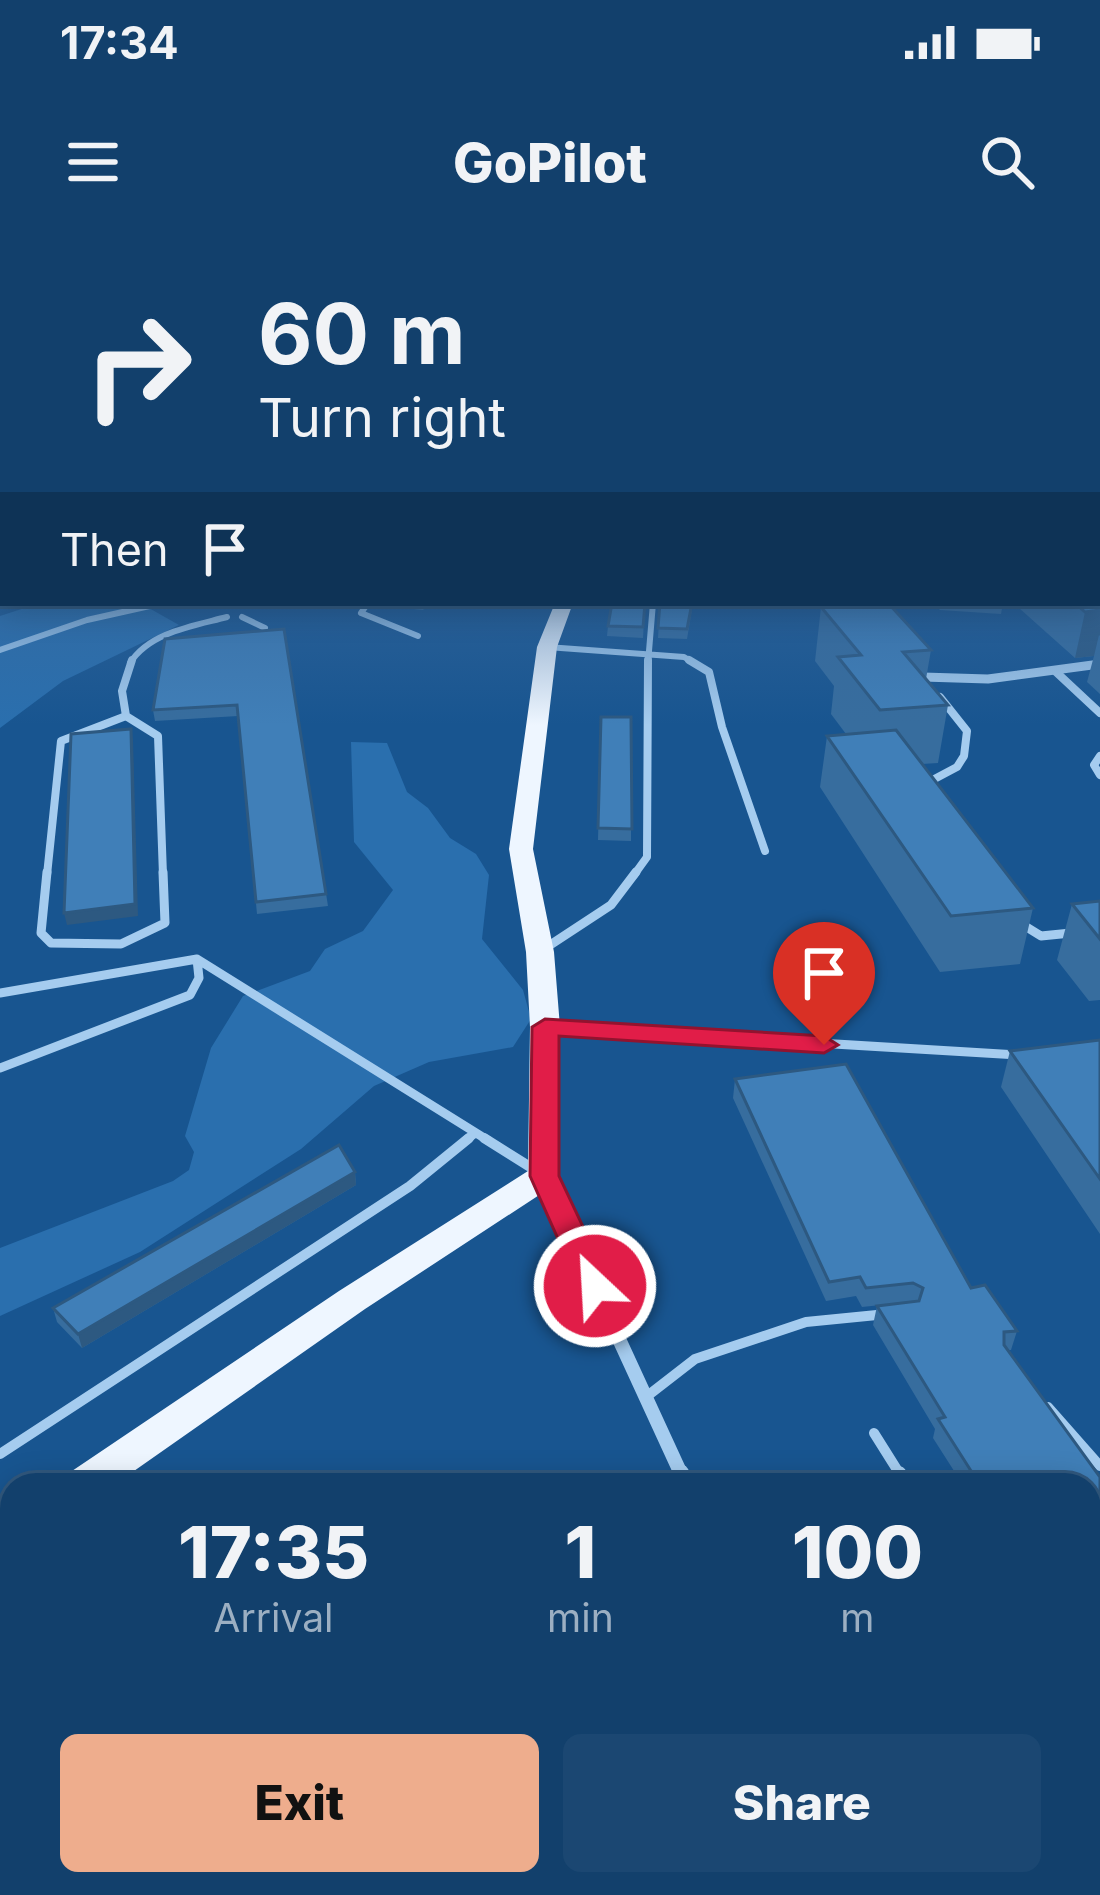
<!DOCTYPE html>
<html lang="en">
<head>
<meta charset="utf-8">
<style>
  body { margin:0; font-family:Inter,sans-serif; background:#1b4772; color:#f1f3f6; height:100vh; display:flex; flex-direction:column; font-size:45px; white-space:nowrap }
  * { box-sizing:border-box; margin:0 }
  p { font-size:39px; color:#9cafc2 }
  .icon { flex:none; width:66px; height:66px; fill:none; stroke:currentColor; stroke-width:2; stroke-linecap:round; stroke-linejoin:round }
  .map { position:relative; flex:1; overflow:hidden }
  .side { position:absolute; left:0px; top:1233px; width:1101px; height:423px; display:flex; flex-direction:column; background:#12406c; border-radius:36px 36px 0 0; box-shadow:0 6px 30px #0003,0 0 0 3px #31597f }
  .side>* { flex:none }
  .top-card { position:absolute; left:0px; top:0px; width:1101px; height:366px; box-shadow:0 6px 30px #0003,0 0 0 3px #31597f; background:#12406c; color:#f1f3f6; overflow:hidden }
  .pin { position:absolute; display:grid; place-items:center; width:102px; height:102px; color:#fff; margin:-123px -51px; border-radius:50% 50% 50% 0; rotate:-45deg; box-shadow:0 0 12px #0007 }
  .pin .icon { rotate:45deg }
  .me { position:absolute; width:132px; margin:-66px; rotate:335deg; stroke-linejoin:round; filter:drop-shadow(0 0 9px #0008) }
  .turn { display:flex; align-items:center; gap:42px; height:252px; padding:0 60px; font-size:54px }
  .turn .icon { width:156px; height:156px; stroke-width:2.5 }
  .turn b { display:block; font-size:84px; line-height:102px }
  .then { display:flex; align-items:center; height:114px; padding:0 60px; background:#0003; gap:24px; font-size:45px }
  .eta { display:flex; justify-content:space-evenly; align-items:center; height:204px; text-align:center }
  .eta b { font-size:72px; font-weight:800; line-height:84px }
  .cta { display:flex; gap:24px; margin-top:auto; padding:24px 60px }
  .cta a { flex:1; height:138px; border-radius:18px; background:#eead8d; color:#111; font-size:48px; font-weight:800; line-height:138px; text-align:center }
  .cta a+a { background:#1b4772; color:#f1f3f6 }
  .status { display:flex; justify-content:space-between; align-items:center; height:84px; padding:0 60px; background:#12406c; direction:ltr }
  .status svg { height:33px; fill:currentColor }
  header { display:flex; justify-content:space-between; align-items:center; height:156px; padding:0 60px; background:#12406c; font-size:54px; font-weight:800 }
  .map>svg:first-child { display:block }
  .green { fill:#2a6fae }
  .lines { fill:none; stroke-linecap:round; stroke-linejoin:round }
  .lane-far4 { stroke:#a5ccef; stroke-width:6 }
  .lane-far3 { stroke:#a5ccef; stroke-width:8 }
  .lane-far2 { stroke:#a5ccef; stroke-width:9 }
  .lane-far1 { stroke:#a5ccef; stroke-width:10 }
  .lane { stroke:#a5ccef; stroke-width:14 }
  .street-far2 { stroke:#a5ccef; stroke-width:9 }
  .street-far1 { stroke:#a5ccef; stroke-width:14 }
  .street { stroke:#a5ccef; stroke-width:18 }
  .primary { fill:#eef6ff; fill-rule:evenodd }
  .wall { fill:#376d9e }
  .shaded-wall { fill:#2d5981 }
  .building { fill:#407fb8; stroke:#2d5981; stroke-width:3 }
  .route { fill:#e11d48; stroke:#92132f; stroke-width:3 }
</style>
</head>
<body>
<div class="status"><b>17:34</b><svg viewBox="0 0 49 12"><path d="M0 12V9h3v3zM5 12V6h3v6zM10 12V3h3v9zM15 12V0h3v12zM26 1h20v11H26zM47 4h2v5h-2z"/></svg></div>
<header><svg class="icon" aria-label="menu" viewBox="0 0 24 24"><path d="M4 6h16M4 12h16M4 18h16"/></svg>GoPilot<svg class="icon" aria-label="search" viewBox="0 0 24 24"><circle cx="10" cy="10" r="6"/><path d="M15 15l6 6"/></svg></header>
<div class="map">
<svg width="1100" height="1655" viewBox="0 0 1100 1655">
  <rect width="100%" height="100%" fill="#185590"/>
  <path class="green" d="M40 363H140L179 385 63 441 0 488V376Z
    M351 502 387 503 407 552 428 568 450 598 476 614 489 635 482 699 523 750 531 779 513 807 429 822 374 846 301 909 140 1012 0 1076V1008L173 941 189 930 194 912 185 896 211 808 243 756 310 731 325 709 363 691 393 650 354 602Z
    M196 1644H884L892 1655H178Z"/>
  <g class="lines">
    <path class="lane-far4" d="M368 363 361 373 418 396
      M242 377 265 388
      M547 407 684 417 694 423
      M0 410 87 380 163 363
      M130 423C150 392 193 386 227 377
      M648 423 653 363"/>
    <path class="lane-far3" d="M689 420 709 432 722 487 765 611
      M1055 431 1100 473
      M126 476 158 496 163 635
      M126 476 122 451 132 420
      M1100 516 1094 525 1100 535
      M925 544 957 527 964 516 967 491 940 457
      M47 635 61 501 126 476
      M634 635 647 617 648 420"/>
    <path class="lane-far2" d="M47 632 41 693 51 703 121 704 165 683 163 632
      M1020 683 1041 696 1071 693
      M544 709 611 665 636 632
      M0 753 197 719 489 901
      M551 787 1019 815
      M0 828 190 755 199 738 197 719
      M465 901 475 893"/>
    <path class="lane-far1" d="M484 898 535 930
      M646 1157 695 1119 806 1082 887 1074
      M1048 1167 1100 1226
      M874 1193 901 1236
      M0 1214 410 946 469 898"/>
    <path class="lane" d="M899 1233 907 1245
      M0 1448 12 1439
      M140 1655 156 1644"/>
    <path class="street-far2" d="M923 437 988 439 1100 424"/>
    <path class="street-far1" d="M544 936 682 1236"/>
    <path class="street" d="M680 1233 686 1245
      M898 1644 905 1655"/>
    <path class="primary" d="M555 363H573L557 407 533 609 554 712 560 787V936L556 944 365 1069 114 1245H63L69 1233 339 1051 528 931 530 787 526 712 509 609 537 407Z
      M12 1276V1316L0 1320V1280Z"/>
  </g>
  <path class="wall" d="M1098 253H1100V289L1098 288Z
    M1100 343V454L1087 442 1094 416 1075 418 1019 368 1020 363H1098Z
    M375 363H429L423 370 375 365Z
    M645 363 643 398 607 396 608 386Z
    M660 363H693L687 399 658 398Z
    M933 363H1003L1001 374 940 370Z
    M821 367 931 410 926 439 948 465 938 523 922 524 1033 668 1020 724 940 732 820 547 827 496 846 494 831 474 834 446 815 421Z
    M284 389 328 666 257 674 238 476 155 481 153 470Z
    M601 477H631V601L598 600Z
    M1100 661V760L1089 761 1057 720 1072 664Z
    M1100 800V994L1001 847 1010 811Z
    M735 839 1017 1091 1011 1110H1008L1100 1237V1463L1089 1446V1245H963L933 1198 935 1189 873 1085 877 1066 909 1062 862 1067 856 1056 826 1061 733 858Z
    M355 932 356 945 82 1108 57 1082 53 1068Z"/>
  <path class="shaded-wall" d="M1100 370V396L1099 395 1094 416 1075 418 1085 372Z
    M131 489 133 500 138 676 67 685 64 673Z
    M355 932 356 945 82 1108 78 1094Z
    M12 1617V1634L0 1642V1625Z"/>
  <path class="building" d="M0 253H3V305L0 304Z
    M1098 342 1100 343V370L1085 372 1075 363H1098Z
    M612 363H645L643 387 608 386Z
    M660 363H692L687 389 658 388Z
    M870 363H888L931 410 903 412 948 465 880 470 838 417 861 415 821 367Z
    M284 389 326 654 256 662 237 465 153 470 165 399Z
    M601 477H631L632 589 598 588Z
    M131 489 135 664 64 673 71 494Z
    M896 490 1033 668 951 676 827 496Z
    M1100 661V699L1072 664Z
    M1100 800V939L1010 811Z
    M846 824 971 1048 985 1045 1017 1091 1004 1092V1105L1100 1237V1432L1089 1415V1245H980L938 1179 945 1177 877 1066 919 1061 923 1048 913 1043 866 1048 860 1037 829 1042 735 839Z
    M339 905 355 932 78 1094 53 1068Z
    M12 1457V1617L0 1625V1464Z"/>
  <linearGradient id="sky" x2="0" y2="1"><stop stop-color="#0d2f4f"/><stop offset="0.52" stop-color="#37689c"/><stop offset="1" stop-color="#37689c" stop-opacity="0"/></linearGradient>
  <rect width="1100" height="485" fill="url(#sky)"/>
  <path class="route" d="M545 779 824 796 838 805 824 813 559 796V936L611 1046 607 1055H584L579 1046 530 936 532 787Z"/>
</svg>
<div class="pin" style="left:824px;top:805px;background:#d93025"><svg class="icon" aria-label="arrive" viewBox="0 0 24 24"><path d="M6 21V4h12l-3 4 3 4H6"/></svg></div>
<svg class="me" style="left:595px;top:1046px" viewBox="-20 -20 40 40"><circle r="17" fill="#e11d48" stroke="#fff" stroke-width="3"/><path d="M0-11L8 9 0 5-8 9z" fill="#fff"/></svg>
<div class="top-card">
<div class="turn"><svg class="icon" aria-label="right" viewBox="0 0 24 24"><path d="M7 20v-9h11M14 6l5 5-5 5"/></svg><div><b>60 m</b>Turn right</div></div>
<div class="then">Then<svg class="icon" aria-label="arrive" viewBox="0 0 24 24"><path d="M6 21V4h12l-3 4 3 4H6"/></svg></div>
</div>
<section class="side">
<div class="eta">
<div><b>17:35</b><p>Arrival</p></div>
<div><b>1</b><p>min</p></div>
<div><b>100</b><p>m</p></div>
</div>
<div class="cta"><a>Exit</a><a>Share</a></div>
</section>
</div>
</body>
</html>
